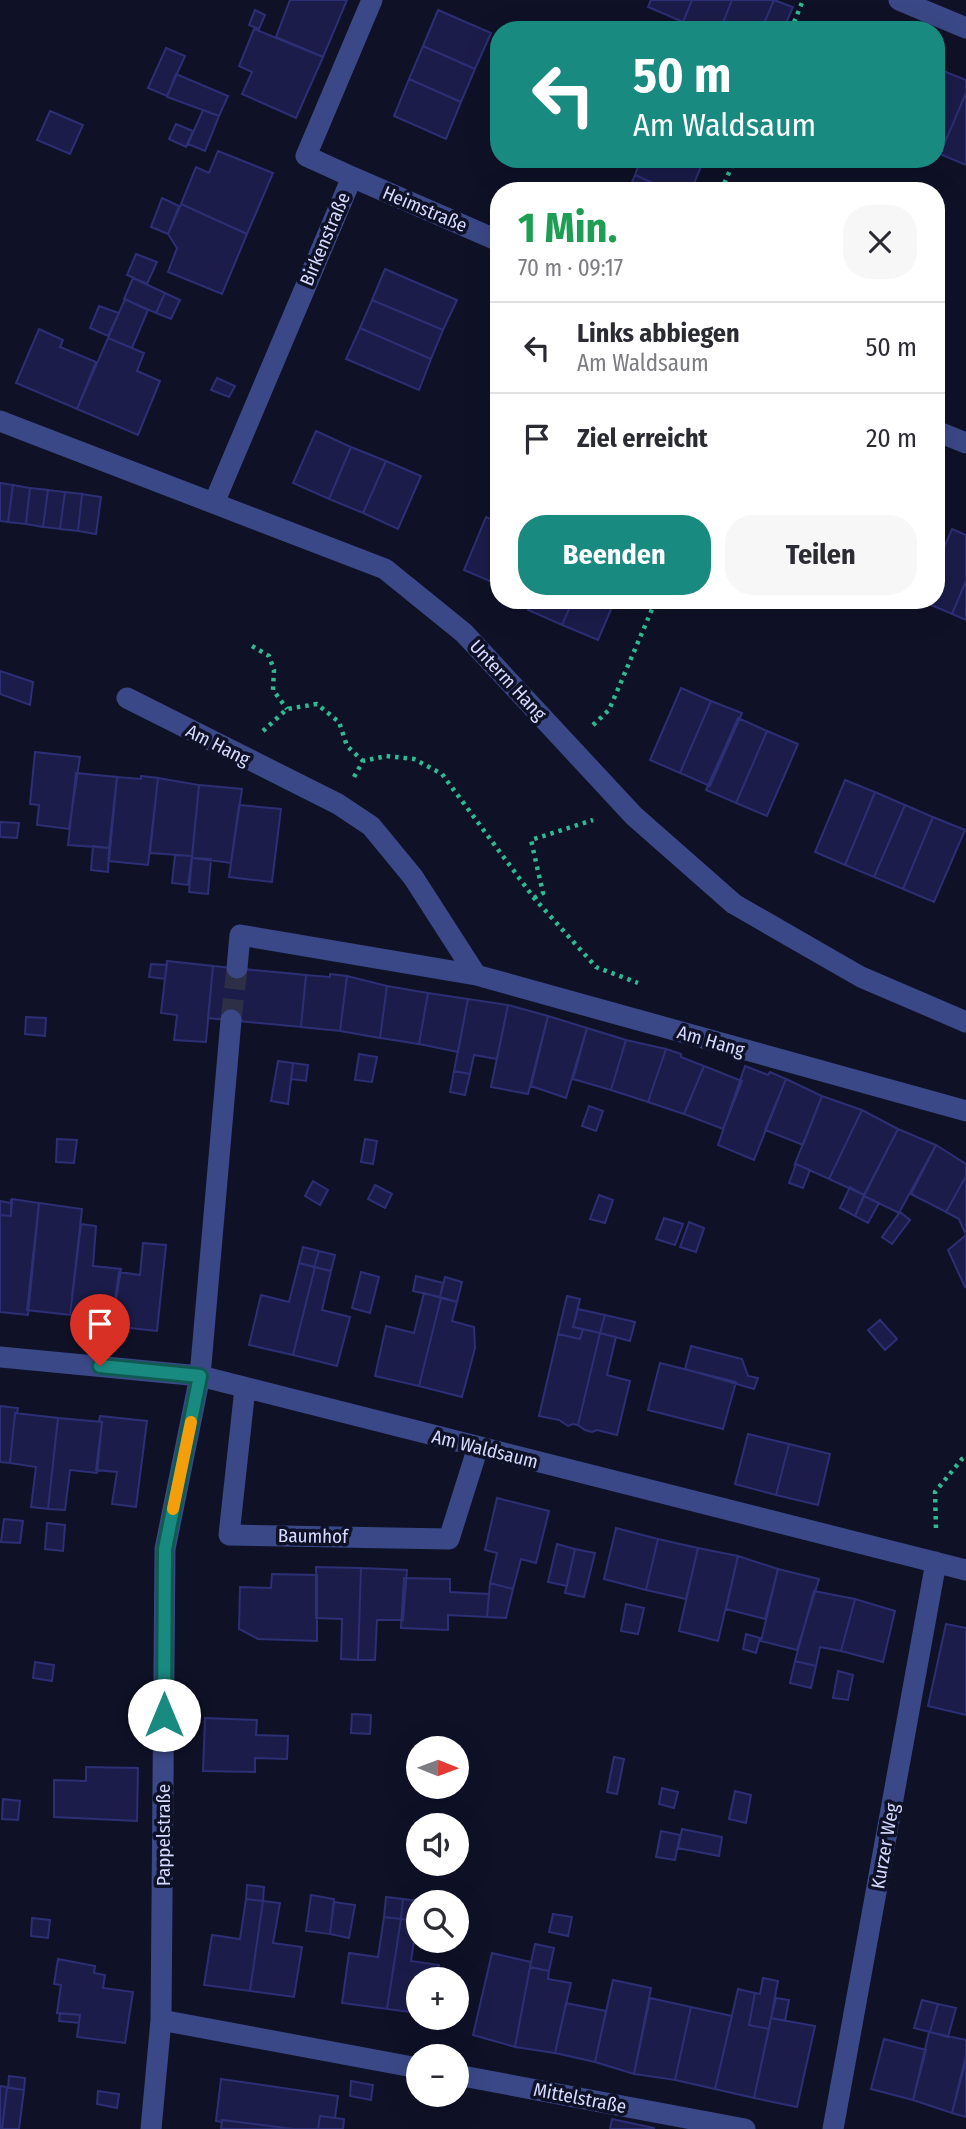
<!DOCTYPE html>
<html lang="de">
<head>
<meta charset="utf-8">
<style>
  body { margin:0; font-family:"Fira Sans Condensed",sans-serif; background:#f7f7f7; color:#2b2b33; height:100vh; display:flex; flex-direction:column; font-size:26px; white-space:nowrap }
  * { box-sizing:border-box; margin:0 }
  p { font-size:23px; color:#7c7c81 }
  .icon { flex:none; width:38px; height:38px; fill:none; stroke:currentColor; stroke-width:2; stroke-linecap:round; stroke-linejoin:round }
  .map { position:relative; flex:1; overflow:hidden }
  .details { position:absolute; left:490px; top:182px; width:455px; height:427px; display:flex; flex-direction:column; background:#fff; border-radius:28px; box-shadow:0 7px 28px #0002 }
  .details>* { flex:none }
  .top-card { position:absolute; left:490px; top:21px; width:455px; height:147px; border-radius:28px; box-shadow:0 7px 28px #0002; background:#198a80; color:#fff; overflow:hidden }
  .needle { width:46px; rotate:91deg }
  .buttons { position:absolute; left:406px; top:1736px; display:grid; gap:14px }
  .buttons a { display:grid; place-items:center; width:63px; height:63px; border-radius:50%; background:#fff; box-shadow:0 7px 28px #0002; font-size:35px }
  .pin { position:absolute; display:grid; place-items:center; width:60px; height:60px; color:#fff; margin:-72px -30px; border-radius:50% 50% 50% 0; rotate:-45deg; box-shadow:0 0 7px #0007 }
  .pin .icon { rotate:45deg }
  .me { position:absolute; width:77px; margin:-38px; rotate:0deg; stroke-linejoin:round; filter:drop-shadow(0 0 5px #0008) }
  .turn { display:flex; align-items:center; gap:24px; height:147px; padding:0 28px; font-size:32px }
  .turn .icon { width:91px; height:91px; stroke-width:2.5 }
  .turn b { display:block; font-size:49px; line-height:60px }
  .round { display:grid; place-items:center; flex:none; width:74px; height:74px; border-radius:28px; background:#f7f7f7 }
  .summary { display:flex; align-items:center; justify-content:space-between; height:119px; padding:0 28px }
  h1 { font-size:42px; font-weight:700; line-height:52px; color:#1e9e55 }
  .primary-button { display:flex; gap:14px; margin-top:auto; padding:14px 28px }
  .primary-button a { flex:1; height:80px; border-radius:28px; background:#198a80; color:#fff; font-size:28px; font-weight:700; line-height:80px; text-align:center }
  .primary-button a+a { background:#f7f7f7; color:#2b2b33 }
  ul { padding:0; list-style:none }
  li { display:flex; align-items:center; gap:21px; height:91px; padding:0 28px; border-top:2px solid #e1e1e2 }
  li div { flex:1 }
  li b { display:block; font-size:26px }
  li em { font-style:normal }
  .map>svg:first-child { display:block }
  .building { fill:#1b1c49; stroke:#2d2f75; stroke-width:2 }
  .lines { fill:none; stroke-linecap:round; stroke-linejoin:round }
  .minor-tunnel { stroke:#2d2f47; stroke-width:21; stroke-dasharray:21 10; stroke-linecap:butt }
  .path { stroke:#2ebb92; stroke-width:4.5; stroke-dasharray:3.5 5; stroke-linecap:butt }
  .minor { stroke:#3a4887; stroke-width:21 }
  .route-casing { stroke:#105a53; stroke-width:18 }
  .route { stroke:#198a80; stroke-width:12 }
  .slow { stroke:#f59e0b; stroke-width:12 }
  .labels { text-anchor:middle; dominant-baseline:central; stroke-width:7; stroke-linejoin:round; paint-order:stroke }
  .street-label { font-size:19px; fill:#d6daff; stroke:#0f1127 }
</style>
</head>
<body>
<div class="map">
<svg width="966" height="2129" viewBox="0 0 966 2129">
  <rect width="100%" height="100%" fill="#0f1127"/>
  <path class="building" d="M290 0H347L323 57 276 37Z
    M651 0H692L683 22 648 7Z
    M692 0H732L720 30H700L683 22Z
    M732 0H774L761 30H720Z
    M774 0 793 7 783 30H761Z
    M255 10 265 15 259 29 249 25Z
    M438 10 491 33 475 69 423 46Z
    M254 29 323 57 296 118 242 94 252 72 239 66Z
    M423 46 475 69 461 102 409 79Z
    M166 48 185 56 167 96 148 88Z
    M941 70 966 80V93L940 154 936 153V82Z
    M176 74 228 96 219 116 167 97Z
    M409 79 461 102 446 139 394 116Z
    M966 93V165L940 154Z
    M203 110 219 116 205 151 188 144Z
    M50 111 83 125 70 154 37 140Z
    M176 124 193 131 186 147 169 139Z
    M218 151 273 173 247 234 181 204 196 167 209 173Z
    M641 159H692L702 164 691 191H671L635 175Z
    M635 175 671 191H628Z
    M162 198 179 206 168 234 151 227Z
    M181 204 247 234 222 294 168 272 177 248 168 234Z
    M136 254 157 262 147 284 127 275Z
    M385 269 457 300 443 330 372 300Z
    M133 278 165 293 156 313 124 299Z
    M165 293 180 300 171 319 156 313Z
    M125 299 148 310 132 348 108 338Z
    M372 300 443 330 431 359 360 328Z
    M99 306 119 313 108 336 90 328Z
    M360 328 431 359 419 390 346 359Z
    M39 329 63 340 60 347 96 362 77 409 16 383Z
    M108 338 144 353 137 371 160 381 138 435 77 409Z
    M217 378 235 386 229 397 211 390Z
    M316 431 351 447 329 499 293 483Z
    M351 447 386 461 363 513 329 499Z
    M386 461 421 476 398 529 363 513Z
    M0 483 13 485 8 522 0 521Z
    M13 485 30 488 26 524 8 522Z
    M30 488 48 490 43 527 26 524Z
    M48 490 65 492 60 529 43 527Z
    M65 492 82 494 78 531 60 529Z
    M82 494 101 497 96 534 78 531Z
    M486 517 499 523V585L464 570Z
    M952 529 966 535V581L952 614 922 601 936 600V566Z
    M966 581V620L952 614Z
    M532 600H573L562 625 528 610Z
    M573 600H615L598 640 562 625Z
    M0 671 33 682 30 705 0 694Z
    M681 688 711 701 680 773 650 760Z
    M711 701 742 713 710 786 680 773Z
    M738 718 767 731 736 803 706 790Z
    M767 731 798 744 767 816 736 803Z
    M35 752 80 757 69 829 37 825 39 805 30 804Z
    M76 773 117 777 109 848 68 845Z
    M141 776 158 778 148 865 109 861 117 777 141 779Z
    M158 778 199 785 192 856 150 853Z
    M845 780 875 792 845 865 815 852Z
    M199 785 242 789 231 863 192 858Z
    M875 792 905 805 874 877 845 865Z
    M239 805 281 809 272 882 229 877Z
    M905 805 933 817 903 889 874 877Z
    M933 817 965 830 934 902 903 889Z
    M0 822 19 823 17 838 0 837Z
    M93 846 109 848 108 872 91 870Z
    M175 855 192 856 188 885 172 883Z
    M192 858 211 859 208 894 189 892Z
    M167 961 213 966 206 1042 174 1040 177 1015 161 1013Z
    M151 964 167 965 165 979 149 977Z
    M213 966 306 975 301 1027 208 1018Z
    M330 974 347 976 340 1031 301 1027 306 975 330 977Z
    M347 976 387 986 380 1038 340 1031Z
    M387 986 428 993 419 1044 380 1038Z
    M428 993 468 999 458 1052 419 1044Z
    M468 999 508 1005 497 1059 474 1055 470 1074 454 1071Z
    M508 1005 548 1016 528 1094 491 1087Z
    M548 1016 587 1028 566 1098 531 1086Z
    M26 1017 46 1018 45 1036 25 1034Z
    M587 1028 626 1040 611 1090 573 1079Z
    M626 1040 666 1049 648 1102 611 1090Z
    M666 1049 681 1054V1057L704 1066 684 1114 648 1102Z
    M359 1054 377 1057 372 1082 355 1080Z
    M278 1061 293 1063 288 1104 271 1101Z
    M293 1063 308 1065 306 1081 291 1079Z
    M704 1066 742 1081 723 1129 684 1114Z
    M745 1066 768 1075 770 1072 786 1079 754 1160 718 1145Z
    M454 1071 470 1074 465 1095 450 1092Z
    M786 1079 822 1096 803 1145 765 1130Z
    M822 1096 862 1110 829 1179 796 1164 794 1166Z
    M589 1106 603 1111 596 1131 582 1126Z
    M862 1110 898 1129 864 1195 829 1179Z
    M898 1129 936 1145 899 1213 864 1196Z
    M57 1139 77 1140 74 1163 56 1162Z
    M365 1139 377 1141 373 1164 361 1162Z
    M936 1145 966 1164V1176L946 1212 911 1194Z
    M796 1164 810 1170 803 1188 789 1183Z
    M966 1176V1235L959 1219 946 1212Z
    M313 1181 328 1190 320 1205 305 1196Z
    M375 1185 392 1194 385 1208 368 1199Z
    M850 1187 864 1195 855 1216 840 1208Z
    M599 1195 613 1200 605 1223 590 1219Z
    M864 1196 879 1203 868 1223 855 1216Z
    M11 1199V1216L0 1215V1201L11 1203Z
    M12 1199 39 1203 28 1315 0 1312V1215L11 1216Z
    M39 1203 82 1209 70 1315 27 1310Z
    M900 1212 910 1220 892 1244 882 1237Z
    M664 1218 683 1224 675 1245 656 1239Z
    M689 1222 704 1228 696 1252 680 1247Z
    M81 1224 96 1226 93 1266 121 1269 113 1319 70 1315Z
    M966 1235V1286L965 1287 948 1250Z
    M143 1243 166 1245 157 1331 111 1326 119 1272 140 1275Z
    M303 1247 319 1251 314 1267 299 1263Z
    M319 1251 335 1255 331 1271 314 1267Z
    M299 1263 315 1267 293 1355 249 1345 261 1295 289 1302Z
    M315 1267 331 1271 322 1310 350 1317 337 1366 293 1355Z
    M361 1272 379 1277 370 1313 352 1308Z
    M416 1276 443 1283 440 1297 413 1291Z
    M445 1277 462 1282 457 1302 440 1297Z
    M424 1293 441 1298 419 1386 375 1376 386 1326 414 1333Z
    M567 1296 580 1299 573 1327 583 1329 580 1339 558 1334Z
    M441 1298 457 1302 452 1321 474 1327 475 1348 462 1397 419 1386Z
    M578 1309 605 1315 600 1333 573 1327Z
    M605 1315 635 1322 630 1341 600 1333Z
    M880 1320 897 1339 885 1350 868 1330Z
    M583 1329 600 1333 578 1425 573 1424 568 1426 559 1420 539 1416 558 1334 580 1339Z
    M600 1333 616 1337 607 1375 630 1381 617 1435 597 1430 592 1432 585 1430 578 1425Z
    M691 1346 742 1359 748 1376 758 1378 754 1389 685 1369Z
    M660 1363 736 1382 723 1429 648 1410Z
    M0 1406 18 1408 17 1413H15L10 1463 0 1462Z
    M15 1413 58 1418 48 1509 31 1507 36 1467 10 1463Z
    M100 1416 147 1421 136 1507 112 1504 117 1472 96 1470 102 1422H99Z
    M58 1418 102 1422 97 1473 70 1470 65 1510 48 1509Z
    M748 1434 789 1444 776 1495 735 1484Z
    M789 1444 830 1454 818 1505 776 1495Z
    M497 1498 549 1511 536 1563 521 1559 513 1589 490 1583 497 1553 485 1550Z
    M4 1519 23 1521 20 1543 1 1542Z
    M47 1523 65 1525 63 1551 45 1549Z
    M616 1528 658 1539 646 1590 604 1579Z
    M658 1539 698 1548 686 1599 646 1590Z
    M557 1544 575 1549 567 1586 548 1582Z
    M698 1548 738 1556 718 1641 679 1631Z
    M575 1549 595 1553 584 1597 565 1593Z
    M738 1556 778 1569 765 1619 726 1609Z
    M316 1567 361 1568 358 1660 341 1659 342 1619 316 1618Z
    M361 1568 407 1570 403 1620H377L375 1660H358Z
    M778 1569 819 1579 797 1650 761 1641Z
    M272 1574 317 1575V1641L258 1639 239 1629 240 1587 271 1588Z
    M404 1578 450 1579V1592L489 1594 487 1617 448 1615V1630L401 1628Z
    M490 1583 513 1589 506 1618 487 1617Z
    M814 1591 855 1599 841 1651 820 1647 816 1666 795 1661Z
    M855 1599 895 1611 883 1662 841 1651Z
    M626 1604 644 1608 638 1634 621 1631Z
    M946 1624 966 1628V1715L928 1706Z
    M746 1634 760 1638 756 1653 743 1649Z
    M795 1661 816 1666 811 1688 790 1683Z
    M35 1662 54 1665 52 1681 33 1678Z
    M838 1671 853 1675 848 1700 833 1698Z
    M352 1714 371 1715 370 1734 351 1733Z
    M205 1718 257 1720 256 1735 288 1736 287 1759 255 1758V1772L203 1771Z
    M614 1757 624 1759 617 1794 607 1792Z
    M86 1767 138 1768 137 1821 54 1817V1780L86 1781Z
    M662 1788 678 1792 674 1808 659 1804Z
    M735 1791 751 1795 746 1823 729 1819Z
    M3 1799 20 1801 18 1820 2 1819Z
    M682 1829 722 1837 719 1856 678 1848Z
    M661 1831 680 1835 675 1860 656 1857Z
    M247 1885 264 1887 263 1901 246 1899Z
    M311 1895 334 1899 330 1934 306 1931Z
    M386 1897 403 1899 401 1919 384 1917Z
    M246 1899 263 1901 250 1991 204 1985 212 1935 240 1939Z
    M403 1899 420 1901 418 1902 417 1921 401 1919Z
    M263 1901 280 1903 273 1943 302 1947 294 1997 250 1991Z
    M334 1902 355 1905 349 1938 330 1934Z
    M553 1914 572 1917 568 1936 549 1932Z
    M384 1917 401 1919 387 2009 342 2003 349 1953 378 1957Z
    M32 1918 50 1920 48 1938 31 1936Z
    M401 1919 417 1921 411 1961 439 1965 438 1979H418V2013L387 2009Z
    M535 1944 554 1948 549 1971 530 1967Z
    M492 1953 531 1962 515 2047 473 2035Z
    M58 1959 95 1966 94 1973 105 1975 103 1988 133 1992 125 2043 77 2037 80 2015 57 2013 61 1985 54 1984Z
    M530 1967 549 1971 548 1979 571 1983 555 2053 515 2047Z
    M763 1978 778 1981 769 2029 749 2025 755 1993 760 1994Z
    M613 1980 651 1988 634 2074 595 2062Z
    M738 1989 755 1993 749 2025 769 2029 754 2098 715 2089Z
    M650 1998 691 2007 675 2080 634 2074Z
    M776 1998 789 2000 785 2021 771 2018Z
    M922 2000 938 2004 930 2032 914 2028Z
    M566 2003 606 2011 595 2062 555 2053Z
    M938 2004 956 2008 948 2037 930 2032Z
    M691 2007 732 2016 715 2089 675 2080Z
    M60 2013 80 2015 79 2023 59 2021Z
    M771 2018 815 2026 797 2107 754 2098Z
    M929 2032 966 2040V2060L952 2113 913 2100Z
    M884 2039 926 2050 913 2100 871 2089Z
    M966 2055V2117L952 2113Z
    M9 2076 25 2078 24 2090 8 2088Z
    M221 2079 338 2096 335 2118 320 2116 318 2129H293L222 2120V2122L216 2121Z
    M351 2081 373 2085 371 2100 350 2096Z
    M0 2086 7 2087 2 2129H0Z
    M7 2087 24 2090 19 2129H2Z
    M98 2091 119 2094 117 2108 97 2104Z
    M320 2116 344 2119 343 2129H318Z
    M612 2119 654 2128V2129H610Z
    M222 2120 278 2127 293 2129H221Z"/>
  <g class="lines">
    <path class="minor-tunnel" d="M231 1020 237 968"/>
    <path class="path" d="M791 30 803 0
      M721 191 735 159
      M252 646 269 656 274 670 273 690 287 709
      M593 725 609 710 656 600
      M263 731 287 709 317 704 339 722 347 746 363 761
      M354 777 363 761 386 756 414 759 442 774 534 898 596 967 638 983
      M534 898 543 893 531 840 593 820
      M936 1528 935 1492 962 1459 966 1457"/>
    <path class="minor" d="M899 0 966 28
      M352 177 499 241
      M0 421 385 569 464 633 634 816 734 904 861 977 966 1022
      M936 431 966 443
      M214 503 352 177 306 156 372 0
      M127 698 338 804 371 826 413 877 476 975
      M237 968 240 935 476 975 966 1111
      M0 1357 200 1376 966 1570
      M245 1388 229 1535 449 1539 478 1447
      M161 2020 418 2068
      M457 2075 745 2129
      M151 2129 161 2020 165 1549 200 1376 231 1020
      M833 2129 936 1562"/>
  </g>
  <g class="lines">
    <g class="route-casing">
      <path id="route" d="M100 1366 200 1376 165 1549 164 1715"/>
    </g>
    <use href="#route" class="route"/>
    <path class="slow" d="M173 1509 191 1422"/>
  </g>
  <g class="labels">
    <g class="street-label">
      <text transform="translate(425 209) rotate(23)">Heimstraße</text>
      <text transform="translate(325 239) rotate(-67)">Birkenstraße</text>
      <text transform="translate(508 680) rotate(47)">Unterm Hang</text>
      <text transform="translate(218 745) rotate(27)">Am Hang</text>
      <text transform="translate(711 1041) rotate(16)">Am Hang</text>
      <text transform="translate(485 1449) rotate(14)">Am Waldsaum</text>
      <text transform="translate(313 1536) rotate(1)">Baumhof</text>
      <text transform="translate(163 1835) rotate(-90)">Pappelstraße</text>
      <text transform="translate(885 1846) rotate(-80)">Kurzer Weg</text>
      <text transform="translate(580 2098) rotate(11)">Mittelstraße</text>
    </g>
  </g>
</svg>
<div class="buttons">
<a><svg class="needle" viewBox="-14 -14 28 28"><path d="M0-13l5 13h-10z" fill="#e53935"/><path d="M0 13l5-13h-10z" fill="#7c7c81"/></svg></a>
<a><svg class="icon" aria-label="sound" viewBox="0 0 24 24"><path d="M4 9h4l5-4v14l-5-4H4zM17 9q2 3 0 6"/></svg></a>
<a><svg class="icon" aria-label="search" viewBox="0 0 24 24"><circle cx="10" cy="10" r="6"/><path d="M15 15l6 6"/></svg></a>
<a>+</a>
<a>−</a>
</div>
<div class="pin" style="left:100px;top:1366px;background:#d93025"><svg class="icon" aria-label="arrive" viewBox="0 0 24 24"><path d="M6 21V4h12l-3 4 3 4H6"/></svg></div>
<svg class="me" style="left:164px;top:1715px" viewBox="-20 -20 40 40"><circle r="19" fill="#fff"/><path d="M0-13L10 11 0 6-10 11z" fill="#198a80"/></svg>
<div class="top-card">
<div class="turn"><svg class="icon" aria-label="left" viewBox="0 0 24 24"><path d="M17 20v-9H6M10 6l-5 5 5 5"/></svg><div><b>50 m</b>Am Waldsaum</div></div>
</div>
<section class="details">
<div class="summary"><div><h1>1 Min.</h1><p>70 m · 09:17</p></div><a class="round"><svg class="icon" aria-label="close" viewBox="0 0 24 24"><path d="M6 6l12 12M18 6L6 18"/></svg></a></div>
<ul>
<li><svg class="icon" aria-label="left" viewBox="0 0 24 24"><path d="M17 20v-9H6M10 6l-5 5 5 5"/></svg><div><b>Links abbiegen</b><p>Am Waldsaum</p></div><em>50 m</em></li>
<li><svg class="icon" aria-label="arrive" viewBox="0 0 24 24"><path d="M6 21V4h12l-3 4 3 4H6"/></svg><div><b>Ziel erreicht</b></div><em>20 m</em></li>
</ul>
<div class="primary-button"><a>Beenden</a><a>Teilen</a></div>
</section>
</div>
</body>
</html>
